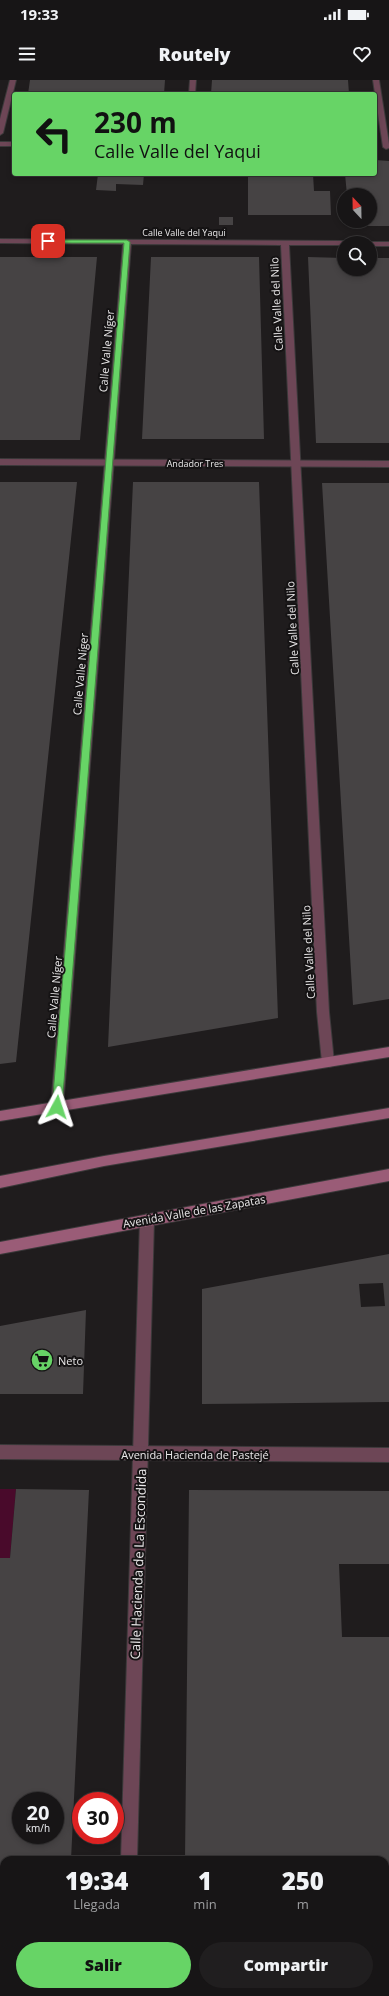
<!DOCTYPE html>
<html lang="es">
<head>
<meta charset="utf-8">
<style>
  body { margin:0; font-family:"Open Sans",sans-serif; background:#201e1f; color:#f1f3f6; height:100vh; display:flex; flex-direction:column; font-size:15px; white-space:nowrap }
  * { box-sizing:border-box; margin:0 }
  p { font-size:13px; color:#9e9fa1 }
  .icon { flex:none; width:22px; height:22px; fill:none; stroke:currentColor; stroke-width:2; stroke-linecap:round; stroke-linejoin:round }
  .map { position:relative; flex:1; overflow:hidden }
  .panel { position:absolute; left:0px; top:1776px; width:389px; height:140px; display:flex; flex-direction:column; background:#171516; border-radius:12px 12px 0 0; box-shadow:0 2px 6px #0003,0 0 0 1px #363435 }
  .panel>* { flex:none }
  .hud { position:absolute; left:12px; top:12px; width:365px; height:84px; border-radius:4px; box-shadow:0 2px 6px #0003,0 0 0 1px #363435; background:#67d466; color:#111; overflow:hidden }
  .needle { width:26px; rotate:338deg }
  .buttons { position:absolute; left:337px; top:108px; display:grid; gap:8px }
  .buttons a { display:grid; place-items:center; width:40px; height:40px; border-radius:50%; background:#171516; box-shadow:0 2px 6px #0003,0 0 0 1px #363435; font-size:20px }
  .speed { position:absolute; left:12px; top:1712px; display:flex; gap:8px; font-size:20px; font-weight:700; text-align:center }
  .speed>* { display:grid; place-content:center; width:52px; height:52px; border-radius:50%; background:#171516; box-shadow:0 2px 6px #0003,0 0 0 1px #363435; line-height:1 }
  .speed small { font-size:10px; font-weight:400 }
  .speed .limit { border:6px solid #d22; background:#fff; color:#111 }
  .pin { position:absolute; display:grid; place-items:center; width:34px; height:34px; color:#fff; margin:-17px; border-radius:8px; box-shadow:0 2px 6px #0006 }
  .me { position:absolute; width:44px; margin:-22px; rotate:5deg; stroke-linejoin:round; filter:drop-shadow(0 0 3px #0008) }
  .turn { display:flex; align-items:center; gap:14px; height:84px; padding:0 16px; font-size:18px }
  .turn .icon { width:52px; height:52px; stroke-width:2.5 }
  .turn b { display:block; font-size:28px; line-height:34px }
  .eta { display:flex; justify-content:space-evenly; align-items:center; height:68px; text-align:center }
  .eta b { font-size:24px; font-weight:800; line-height:28px }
  .action { display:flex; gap:8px; margin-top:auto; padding:8px 16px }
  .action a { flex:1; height:46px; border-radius:24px; background:#67d466; color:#111; font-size:16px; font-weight:800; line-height:46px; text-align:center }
  .action a+a { background:#201e1f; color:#f1f3f6 }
  .status { display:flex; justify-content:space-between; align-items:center; height:28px; padding:0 20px; background:#171516; direction:ltr }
  .status svg { height:11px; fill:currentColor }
  header { display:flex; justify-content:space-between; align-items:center; height:52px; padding:0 16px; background:#171516; font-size:18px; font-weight:800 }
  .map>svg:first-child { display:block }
  .green { fill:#490a2b }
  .building { fill:#464344; fill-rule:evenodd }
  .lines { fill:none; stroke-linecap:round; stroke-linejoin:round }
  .pedestrian-casing { stroke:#3b393a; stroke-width:2 }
  .minor-casing { stroke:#3b393a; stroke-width:2 }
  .tertiary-casing { stroke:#3b393a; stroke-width:2 }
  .secondary-casing { stroke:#3b393a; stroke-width:2 }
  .pedestrian { fill:#6d4656; fill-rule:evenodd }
  .minor { fill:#6d4656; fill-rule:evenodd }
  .tertiary { fill:#6d4656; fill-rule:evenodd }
  .secondary { fill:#9a5c77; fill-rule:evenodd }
  .route { fill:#67d466; stroke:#438a42 }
  .labels { text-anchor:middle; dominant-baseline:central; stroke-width:4; stroke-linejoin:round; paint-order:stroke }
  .far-street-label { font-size:9px; fill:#eae8e9; stroke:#151314 }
  .street-label { font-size:11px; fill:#eae8e9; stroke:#151314 }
  .poi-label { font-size:11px; fill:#eae8e9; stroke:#151314; text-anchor:start }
  .near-street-label { font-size:13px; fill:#eae8e9; stroke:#151314 }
</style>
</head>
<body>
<div class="status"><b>19:33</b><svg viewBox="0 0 49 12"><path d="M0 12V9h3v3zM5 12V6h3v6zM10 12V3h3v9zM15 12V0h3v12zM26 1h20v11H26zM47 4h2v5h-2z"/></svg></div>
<header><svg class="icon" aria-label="menu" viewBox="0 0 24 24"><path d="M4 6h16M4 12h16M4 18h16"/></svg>Routely<svg class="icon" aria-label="heart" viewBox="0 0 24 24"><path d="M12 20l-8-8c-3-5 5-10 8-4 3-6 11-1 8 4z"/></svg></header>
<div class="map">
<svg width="389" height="1916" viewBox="0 0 389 1916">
  <rect width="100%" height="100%" fill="#1f1c1d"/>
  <path class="green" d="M0 1409H16L10 1478H0Z"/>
  <path class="building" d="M30 0H165L164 14H28Z
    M212 0H348L349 14H211Z
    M375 80 389 81V146H350L349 141H370V115H347L345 94H375Z
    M98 94H144L143 105 116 104V111L96 110Z
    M248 94H313L314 111H330L331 135H248Z
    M219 137H233V145H219Z
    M0 177H97L80 360H0Z
    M151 177H259L264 359H142Z
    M308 177 344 178V189H370V178H389V363H316Z
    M0 402H77L16 982 0 984Z
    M133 402H259L278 938 108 967Z
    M322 403H389V919L353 925Z
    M389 1174V1322L202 1324V1209ZM383 1203 385 1226 361 1227 359 1204Z
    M86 1230 83 1314H0V1246Z
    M16 1409 89 1410 71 1780H4V1912H65V1916H0V1478H10ZM21 1721H55V1755H21Z
    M189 1410 389 1411V1484H339L342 1557H389V1916H184V1912H385V1780H185Z"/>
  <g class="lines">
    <g class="pedestrian-casing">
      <path id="pedestrian" d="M0 379 389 381V387L0 385Z"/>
    </g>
    <g class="minor-casing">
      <path id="minor" d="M10 0H16L3 53 0 55V39Z
        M190 0H196L195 14H189Z
        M373 0H379L389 64V68L386 69 383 67Z
        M0 62H14V66H0Z
        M0 159 344 161 348 163H344V165H289L329 932 334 982 332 986 328 987 324 986 322 982 317 932 281 165 131 164 63 1027 61 1031 57 1032 53 1031 51 1027 123 164 0 163Z
        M370 162H389V166H370V163H367Z
        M147 1134 152 1136 154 1140 137 1780H121L140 1140 142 1136Z
        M117 1912H135V1916H117Z"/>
    </g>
    <g class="tertiary-casing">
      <path id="tertiary" d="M0 1365 389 1368V1382L0 1379Z"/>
    </g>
    <g class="secondary-casing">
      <path id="secondary" d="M389 967V977L0 1041V1031Z
        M389 1028V1038L104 1086 0 1108V1096L104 1076Z
        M389 1089V1101L0 1174V1162Z"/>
    </g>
    <use href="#pedestrian" class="pedestrian"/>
    <use href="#minor" class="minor"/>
    <use href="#tertiary" class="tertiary"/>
    <use href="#secondary" class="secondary"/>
  </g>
  <path class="route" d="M46 160H127L130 162 62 1027 57 1031 52 1027 124 163H48Z"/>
  <defs>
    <g id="supermarket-disc" transform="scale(1.15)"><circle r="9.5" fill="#67d466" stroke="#151314"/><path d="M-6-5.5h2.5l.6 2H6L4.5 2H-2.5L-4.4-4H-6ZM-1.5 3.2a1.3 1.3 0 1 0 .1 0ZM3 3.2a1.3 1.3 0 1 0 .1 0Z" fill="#111"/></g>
  </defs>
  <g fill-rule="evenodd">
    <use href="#supermarket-disc" x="42" y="1280"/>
  </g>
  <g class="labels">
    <g class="far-street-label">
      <text x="184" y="152">Calle Valle del Yaqui</text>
      <text x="195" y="383">Andador Tres</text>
    </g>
    <g class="street-label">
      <text transform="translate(276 224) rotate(-93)">Calle Valle del Nilo</text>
      <text transform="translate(106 271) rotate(-85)">Calle Valle Níger</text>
      <text transform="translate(292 548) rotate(-93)">Calle Valle del Nilo</text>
      <text transform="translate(80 594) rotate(-85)">Calle Valle Níger</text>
      <text transform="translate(308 872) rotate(-93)">Calle Valle del Nilo</text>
      <text transform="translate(54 917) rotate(-85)">Calle Valle Níger</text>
      <text transform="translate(194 1131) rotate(-10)">Avenida Valle de las Zapatas</text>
      <text x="195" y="1374">Avenida Hacienda de Pastejé</text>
    </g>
    <g class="poi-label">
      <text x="58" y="1280">Neto</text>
    </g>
    <g class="near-street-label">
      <text transform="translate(138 1484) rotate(-88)">Calle Hacienda de La Escondida</text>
    </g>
  </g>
</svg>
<div class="buttons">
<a><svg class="needle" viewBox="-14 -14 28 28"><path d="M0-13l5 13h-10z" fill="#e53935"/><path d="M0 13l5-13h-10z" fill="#9e9fa1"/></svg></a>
<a><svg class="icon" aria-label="search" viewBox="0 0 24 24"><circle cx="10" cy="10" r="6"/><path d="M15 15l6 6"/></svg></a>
</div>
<div class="speed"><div>20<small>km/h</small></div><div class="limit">30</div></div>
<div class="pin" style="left:48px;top:161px;background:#d93025"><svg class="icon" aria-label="arrive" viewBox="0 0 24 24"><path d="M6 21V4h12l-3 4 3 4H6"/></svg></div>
<svg class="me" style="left:57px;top:1027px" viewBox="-20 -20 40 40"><path d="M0-17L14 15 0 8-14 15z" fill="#67d466" stroke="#fff" stroke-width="4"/></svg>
<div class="hud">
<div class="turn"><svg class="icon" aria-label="left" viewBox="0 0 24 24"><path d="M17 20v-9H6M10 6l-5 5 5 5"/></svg><div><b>230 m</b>Calle Valle del Yaqui</div></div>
</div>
<section class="panel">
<div class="eta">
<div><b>19:34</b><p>Llegada</p></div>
<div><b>1</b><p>min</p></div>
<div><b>250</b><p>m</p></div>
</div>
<div class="action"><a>Salir</a><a>Compartir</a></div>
</section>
</div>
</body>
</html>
